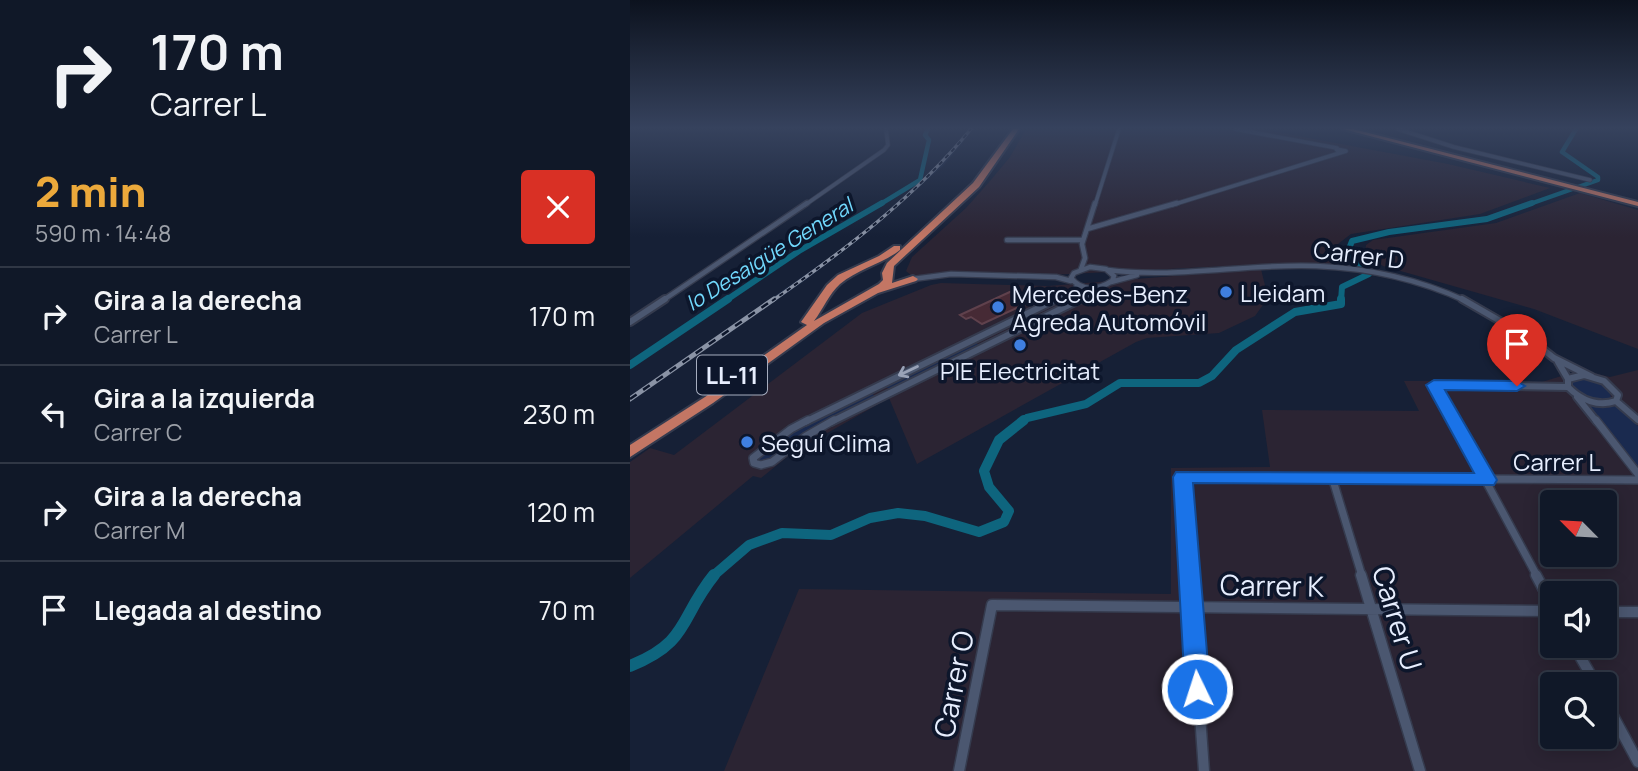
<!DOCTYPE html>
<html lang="es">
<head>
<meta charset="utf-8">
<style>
  body { margin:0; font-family:Manrope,sans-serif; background:#1e2534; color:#f1f3f6; height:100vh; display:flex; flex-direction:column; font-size:26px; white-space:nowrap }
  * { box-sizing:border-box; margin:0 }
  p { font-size:23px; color:#9ca0a8 }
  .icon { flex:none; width:38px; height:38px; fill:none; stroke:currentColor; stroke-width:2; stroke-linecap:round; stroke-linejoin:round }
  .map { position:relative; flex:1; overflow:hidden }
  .panel { display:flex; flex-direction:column; background:#101828; width:630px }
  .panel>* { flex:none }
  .hud { background:#101828; color:#f1f3f6; overflow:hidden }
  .needle { width:46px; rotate:294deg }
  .tools { position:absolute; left:910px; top:490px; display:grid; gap:14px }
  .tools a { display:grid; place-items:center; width:77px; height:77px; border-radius:7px; background:#101828; box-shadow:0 4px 18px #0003,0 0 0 2px #303745; font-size:35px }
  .pin { position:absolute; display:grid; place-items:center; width:60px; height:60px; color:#fff; margin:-72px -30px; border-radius:50% 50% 50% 0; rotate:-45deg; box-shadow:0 0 7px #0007 }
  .pin .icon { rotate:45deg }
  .me { position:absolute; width:77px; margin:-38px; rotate:356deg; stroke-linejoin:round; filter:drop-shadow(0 0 5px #0008) }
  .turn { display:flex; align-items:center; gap:24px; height:147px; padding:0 35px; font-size:32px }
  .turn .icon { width:91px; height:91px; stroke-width:2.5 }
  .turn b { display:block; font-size:49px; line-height:60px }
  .round { display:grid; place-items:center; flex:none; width:74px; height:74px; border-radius:7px; background:#1e2534 }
  .headline { display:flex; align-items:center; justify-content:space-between; height:119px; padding:0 35px }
  h1 { font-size:42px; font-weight:800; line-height:52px; color:#eca93b }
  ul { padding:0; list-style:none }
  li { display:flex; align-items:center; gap:21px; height:98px; padding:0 35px; border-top:2px solid #303745 }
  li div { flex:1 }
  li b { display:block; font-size:26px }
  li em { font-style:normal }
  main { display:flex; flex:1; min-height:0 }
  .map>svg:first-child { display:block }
  .industrial { fill:#2b2433; fill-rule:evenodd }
  .built { fill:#1d2a45 }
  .green { fill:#1a2a4f }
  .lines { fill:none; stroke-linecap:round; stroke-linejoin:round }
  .canal-far4 { stroke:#0e657e; stroke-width:4.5 }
  .canal-far3 { stroke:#0e657e; stroke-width:6 }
  .canal-far2 { stroke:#0e657e; stroke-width:8 }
  .canal-far1 { stroke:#0e657e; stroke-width:10 }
  .canal { stroke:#0e657e; stroke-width:12 }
  .building { fill:#462a35; stroke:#5f414c; stroke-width:2 }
  .street-far4-casing { stroke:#353b4e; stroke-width:5 }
  .street-far3-casing { stroke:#353b4e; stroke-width:7 }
  .street-far2-casing { stroke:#353b4e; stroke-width:10 }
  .street-far1-casing { stroke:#353b4e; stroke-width:10 }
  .street-casing { stroke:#353b4e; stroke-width:13 }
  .highway-casing { stroke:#353b4e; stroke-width:4 }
  .street-far4 { stroke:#4b5770; stroke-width:3.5 }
  .street-far3 { stroke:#4b5770; stroke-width:4.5 }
  .street-far2 { stroke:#4b5770; stroke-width:6 }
  .street-far1 { stroke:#4b5770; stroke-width:7 }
  .street { stroke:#4b5770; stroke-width:10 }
  .highway { fill:#c37664; fill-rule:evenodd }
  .rail-far1-casing { stroke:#8a93a5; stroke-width:3.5 }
  .rail-casing { stroke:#8a93a5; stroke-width:5 }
  .rail-far1 { stroke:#0d162b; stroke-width:2; stroke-dasharray:4.5; stroke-linecap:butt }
  .rail { stroke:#0d162b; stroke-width:2.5; stroke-dasharray:8; stroke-linecap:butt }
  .oneway { stroke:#99a2b7 }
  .route { fill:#1a73e8; stroke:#114b97; stroke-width:2 }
  .shop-dot { fill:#3f7fe0; stroke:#0d162b; stroke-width:2.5 }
  .labels { text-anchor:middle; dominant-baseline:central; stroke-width:7; stroke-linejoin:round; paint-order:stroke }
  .far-water-label { font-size:21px; font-style:italic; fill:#71d8fc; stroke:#0d162b }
  .shield { fill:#0d162b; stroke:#a6adbf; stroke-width:2 }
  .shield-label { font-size:23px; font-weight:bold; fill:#e7eefe }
  .street-label { font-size:24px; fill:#e7eefe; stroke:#0d162b }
  .poi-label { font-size:24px; fill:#e7eefe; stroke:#0d162b; text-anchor:start }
  .near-street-label { font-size:28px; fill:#e7eefe; stroke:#0d162b }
</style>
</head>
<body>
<main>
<section class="panel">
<div class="hud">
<div class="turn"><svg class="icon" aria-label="right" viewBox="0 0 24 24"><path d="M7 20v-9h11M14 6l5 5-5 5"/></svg><div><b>170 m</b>Carrer L</div></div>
</div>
<div class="headline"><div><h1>2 min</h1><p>590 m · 14:48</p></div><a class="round" style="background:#d93025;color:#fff"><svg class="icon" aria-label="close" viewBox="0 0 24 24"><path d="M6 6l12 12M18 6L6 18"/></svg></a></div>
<ul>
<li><svg class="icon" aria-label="right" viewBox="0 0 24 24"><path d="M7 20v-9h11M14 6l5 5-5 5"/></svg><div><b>Gira a la derecha</b><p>Carrer L</p></div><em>170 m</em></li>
<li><svg class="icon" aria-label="left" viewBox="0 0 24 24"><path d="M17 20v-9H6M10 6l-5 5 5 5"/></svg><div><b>Gira a la izquierda</b><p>Carrer C</p></div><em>230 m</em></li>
<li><svg class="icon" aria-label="right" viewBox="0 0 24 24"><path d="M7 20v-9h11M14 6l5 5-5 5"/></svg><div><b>Gira a la derecha</b><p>Carrer M</p></div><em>120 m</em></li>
<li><svg class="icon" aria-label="arrive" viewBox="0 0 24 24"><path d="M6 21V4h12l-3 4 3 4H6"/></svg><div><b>Llegada al destino</b></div><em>70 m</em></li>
</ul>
</section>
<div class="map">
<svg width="1008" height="771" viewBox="0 0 1008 771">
  <rect width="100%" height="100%" fill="#162036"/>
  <path class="industrial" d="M396 129H631L818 164 920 188 850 214 721 234 708 244 715 264 659 263 420 275 324 271 282 276 276 271 282 257 336 208 360 181 380 157Z
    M950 193 1008 210V349L904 309 753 266 735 253 736 245 743 240 866 223Z
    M631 269 638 298 625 316 589 333 517 338 506 342 287 464 259 398 162 453 131 478 123 476 0 578V462L20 448 44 455 232 313 301 285 311 283 418 286Z
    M951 370 980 377 1008 370V771H94L169 589 541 594V468L640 467 632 410 789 411 774 381H807L817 385 836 381 912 382ZM922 502H975V555H922ZM922 593H975V646H922ZM922 684H975V737H922Z"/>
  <path class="built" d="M339 129H344L314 165 241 230 173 282 0 401V397L222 242 306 168Z"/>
  <path class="green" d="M344 341 350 346 338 353 262 389 254 387Z
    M955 378 978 388 981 397C967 405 954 396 942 387V380Z
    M242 393 245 397 242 400C209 416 175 431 145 455L147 456 133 462 129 460 128 457 171 427Z
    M957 405 973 408 987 406 1008 426V468Z"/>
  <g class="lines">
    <path class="canal-far4" d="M249 205 290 180 299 140 295 135 298 129
      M897 205 968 180V177L932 152 946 129"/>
    <path class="canal-far3" d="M95 301 169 251 252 203
      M711 301 712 287 739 274 717 254 722 241 759 232 857 219 902 203"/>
    <path class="canal-far2" d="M0 365 98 299
      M392 422 397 418 456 404 490 383H569L582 376 606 350 665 312 711 304V299"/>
    <path class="canal-far1" d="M83 576 119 545 152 533 201 535 240 518 268 513 295 516 349 532 374 522 379 511 359 487 354 471 369 440 394 420"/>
    <path class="canal" d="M0 666C60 642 49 618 84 575"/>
  </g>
  <path class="building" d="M382 291 394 298 398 296 404 300 352 324 341 317 336 319 330 315Z"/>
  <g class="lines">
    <g class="street-far4-casing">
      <path id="street-far4" d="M605 129 707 148
        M768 129 824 147 960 180
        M175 205 254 150 258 145 256 129
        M465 205 489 129
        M542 205 716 151 706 149 709 152"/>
    </g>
    <g class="street-far3-casing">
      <path id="street-far3" d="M457 229 547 203
        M377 240H453
        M460 267 476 269 484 276 482 281C468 290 452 292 441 278L444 273Z
        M451 269 455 258 452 244 465 203
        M478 270C547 279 617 263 686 266 740 268 788 279 836 301
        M283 279 321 274 426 277 441 281
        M481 282 507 275
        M32 301 177 203
        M423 301 445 290 447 285
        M447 301 468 288"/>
    </g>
    <g class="street-far2-casing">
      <path id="street-far2" d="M832 299 896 336 924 358 962 377
        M0 322 35 299
        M928 362 938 379
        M954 375 974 381 988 395 986 401C968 407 951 400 938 387V379Z
        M804 385 824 422
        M804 385 938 387
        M947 397 967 422
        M986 401 1008 420
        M175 422 427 299
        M201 422 451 299"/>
    </g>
    <g class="street-far1-casing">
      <path id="street-far1" d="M178 420 161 429 123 458 124 463 131 465 142 462 176 436 204 420
        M823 420 907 576
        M966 420 1008 474
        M702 477 732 576
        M560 576 553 477 1008 480"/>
    </g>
    <g class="street-casing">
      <path id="street" d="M560 575 574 771
        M731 575 790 771
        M906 575 922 605
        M975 612H1008
        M944 646 966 684
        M975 701 1008 762
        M329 771 362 605 922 611"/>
    </g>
    <g class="highway-casing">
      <path id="highway" d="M383 129H389L349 187 264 266 262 283 283 276 288 279 286 281 248 293 194 323 83 403 0 457V445L75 397 177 325 171 322 197 285 208 275 249 256 264 246H270V250C252 264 228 269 210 284 199 294 193 309 184 321L249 284 253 280 252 273 257 263 343 183Z
        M713 129H723L1008 202V206Z"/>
    </g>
    <use href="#street-far4" class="street-far4"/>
    <use href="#street-far3" class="street-far3"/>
    <use href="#street-far2" class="street-far2"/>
    <use href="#street-far1" class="street-far1"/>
    <use href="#street" class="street"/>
    <use href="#highway" class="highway"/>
    <g class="rail-far1-casing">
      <path id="rail-far1" d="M142 301C215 250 284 198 341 129"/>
    </g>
    <g class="rail-casing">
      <path id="rail" d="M0 399 144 299"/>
    </g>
    <use href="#rail-far1" class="rail-far1"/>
    <use href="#rail" class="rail"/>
  </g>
  <defs><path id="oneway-shaft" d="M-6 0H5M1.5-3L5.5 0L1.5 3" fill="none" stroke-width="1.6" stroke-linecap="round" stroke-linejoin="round" transform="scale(1.75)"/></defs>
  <use class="oneway" href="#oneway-shaft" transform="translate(278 371) rotate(155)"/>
  <linearGradient id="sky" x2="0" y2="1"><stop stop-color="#0c121e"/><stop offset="0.54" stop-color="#36425d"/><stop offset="1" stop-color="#36425d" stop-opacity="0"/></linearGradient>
  <rect width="1008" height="237" fill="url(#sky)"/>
  <path class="route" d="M804 380 887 381 895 386 887 391 815 390 867 480 864 485 563 483 580 689 576 698 567 701 559 698 555 689 543 477 546 472 844 473 796 385Z"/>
  <g class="shop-dot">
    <circle cx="596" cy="292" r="7"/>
    <circle cx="368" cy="307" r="7"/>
    <circle cx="390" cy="345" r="7"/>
    <circle cx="117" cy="442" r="7"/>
  </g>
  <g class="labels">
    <g class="far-water-label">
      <text transform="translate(139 254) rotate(-32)">lo Desaigüe General</text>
    </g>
    <rect class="shield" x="67" y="355.5" width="70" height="39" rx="5"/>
    <g class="shield-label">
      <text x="102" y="375">LL-11</text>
    </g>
    <g class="street-label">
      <text transform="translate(729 254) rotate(7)">Carrer D</text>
      <text x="927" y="461">Carrer L</text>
    </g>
    <g class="poi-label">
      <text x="610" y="292">Lleidam</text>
      <text x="382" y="293">Mercedes-Benz<tspan x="382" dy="28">Ágreda Automóvil</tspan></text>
      <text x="390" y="370" text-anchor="middle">PIE Electricitat</text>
      <text x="131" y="442">Seguí Clima</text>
    </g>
    <g class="near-street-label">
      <text transform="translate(642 585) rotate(1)">Carrer K</text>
      <text transform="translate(768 618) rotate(73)">Carrer U</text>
      <text transform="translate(323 684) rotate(-79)">Carrer O</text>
    </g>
  </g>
</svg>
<div class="tools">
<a><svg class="needle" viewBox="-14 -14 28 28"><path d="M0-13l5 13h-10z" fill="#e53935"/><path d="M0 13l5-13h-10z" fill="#9ca0a8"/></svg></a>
<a><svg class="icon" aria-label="sound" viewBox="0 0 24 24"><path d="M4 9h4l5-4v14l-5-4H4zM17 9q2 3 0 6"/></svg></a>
<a><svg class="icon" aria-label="search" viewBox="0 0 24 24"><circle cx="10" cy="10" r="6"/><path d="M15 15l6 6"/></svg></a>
</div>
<div class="pin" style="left:887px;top:386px;background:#d93025"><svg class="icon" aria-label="arrive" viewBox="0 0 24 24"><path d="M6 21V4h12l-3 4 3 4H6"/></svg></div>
<svg class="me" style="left:567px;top:689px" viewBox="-20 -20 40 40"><circle r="17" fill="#1a73e8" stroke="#fff" stroke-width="3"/><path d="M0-11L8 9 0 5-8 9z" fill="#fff"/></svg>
</div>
</main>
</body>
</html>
